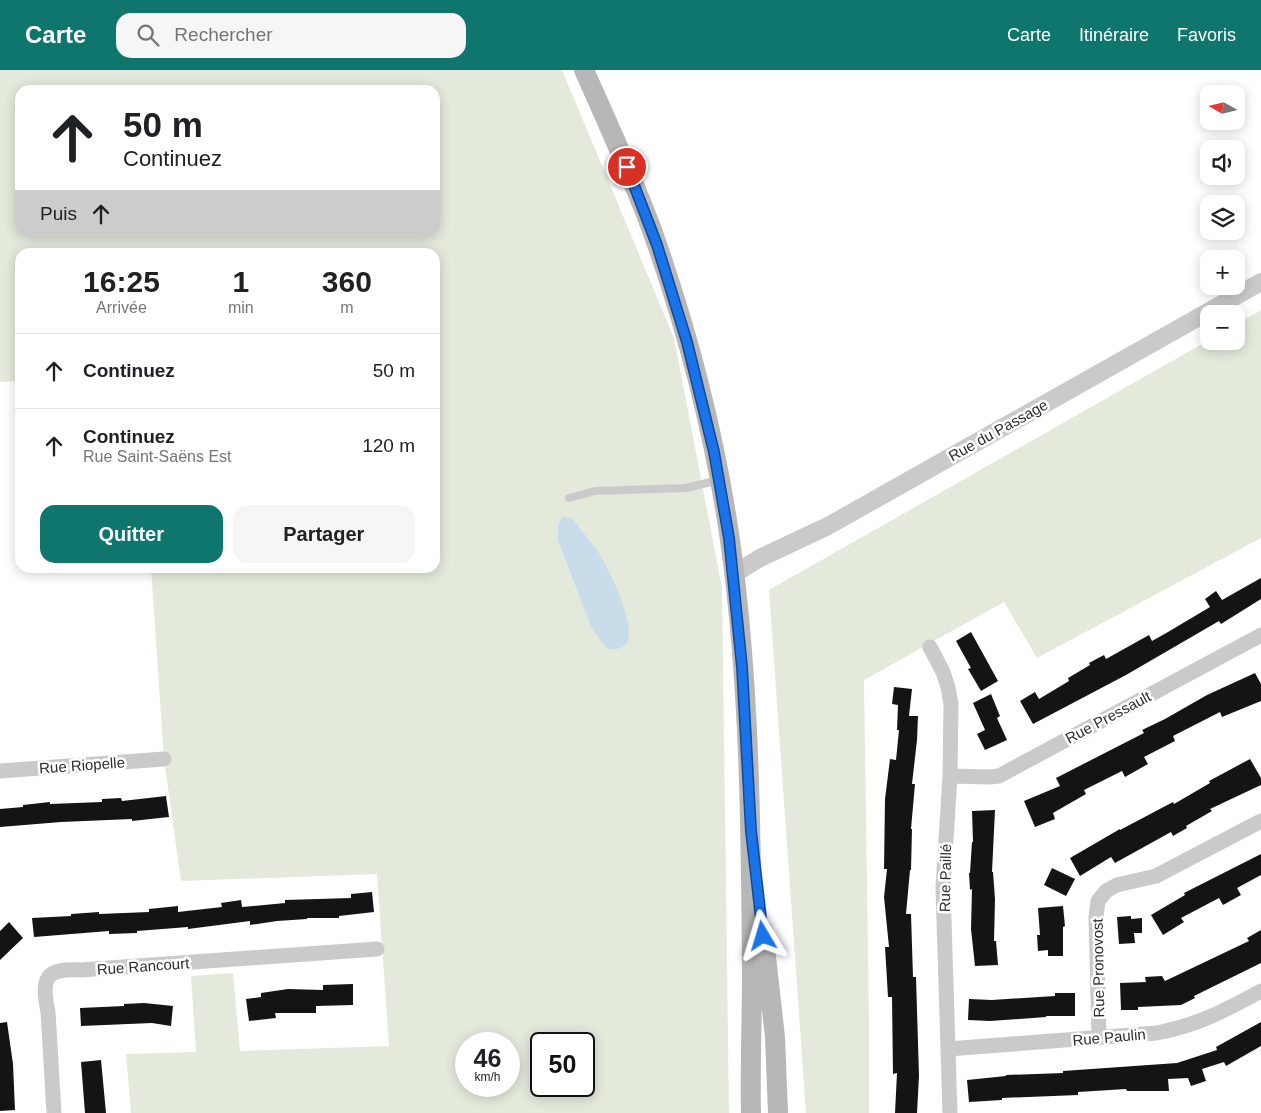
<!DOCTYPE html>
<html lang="fr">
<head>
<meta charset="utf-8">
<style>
  body { margin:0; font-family:Helvetica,sans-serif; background:#f6f6f6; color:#202124; height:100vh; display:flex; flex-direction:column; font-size:19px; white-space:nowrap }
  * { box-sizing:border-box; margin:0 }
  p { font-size:16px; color:#757577 }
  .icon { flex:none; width:28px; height:28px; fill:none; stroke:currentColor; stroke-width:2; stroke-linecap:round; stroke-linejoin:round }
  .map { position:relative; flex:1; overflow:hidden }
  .details { position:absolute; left:15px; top:178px; width:425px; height:325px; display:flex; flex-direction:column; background:#fff; border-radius:15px; box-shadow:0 2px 12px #0003 }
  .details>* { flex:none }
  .hud { position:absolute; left:15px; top:15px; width:425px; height:152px; border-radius:15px; box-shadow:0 2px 12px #0003; background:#fff; color:#202124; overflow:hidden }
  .needle { width:32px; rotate:278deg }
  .buttons { position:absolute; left:1200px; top:15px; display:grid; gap:10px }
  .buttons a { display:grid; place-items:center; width:45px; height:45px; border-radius:10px; background:#fff; box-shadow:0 2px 12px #0003; font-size:25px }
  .speed { position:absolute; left:455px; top:962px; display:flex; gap:10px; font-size:25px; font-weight:700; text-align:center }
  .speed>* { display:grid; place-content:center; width:65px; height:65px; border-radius:50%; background:#fff; box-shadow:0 2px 12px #0003; line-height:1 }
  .speed small { font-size:12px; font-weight:400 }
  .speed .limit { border:2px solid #111; border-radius:8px; background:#fff; color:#111 }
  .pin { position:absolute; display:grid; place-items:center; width:42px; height:42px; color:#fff; margin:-21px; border:2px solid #fff; border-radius:50%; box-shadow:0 1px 5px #0007 }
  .me { position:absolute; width:55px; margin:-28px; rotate:353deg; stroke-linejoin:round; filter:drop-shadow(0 0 4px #0008) }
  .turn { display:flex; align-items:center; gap:18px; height:105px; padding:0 25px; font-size:22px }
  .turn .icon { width:65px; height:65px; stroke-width:2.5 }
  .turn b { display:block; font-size:35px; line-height:42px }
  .then { display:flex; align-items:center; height:48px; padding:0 25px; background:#0003; gap:10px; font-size:19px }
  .eta { display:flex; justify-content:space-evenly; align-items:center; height:85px; text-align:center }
  .eta b { font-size:30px; font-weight:800; line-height:35px }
  .cta { display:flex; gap:10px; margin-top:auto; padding:10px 25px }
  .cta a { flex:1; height:58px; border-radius:15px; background:#0f766e; color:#fff; font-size:20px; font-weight:800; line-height:58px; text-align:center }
  .cta a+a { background:#f6f6f6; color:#202124 }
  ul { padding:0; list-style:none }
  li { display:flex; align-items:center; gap:15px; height:75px; padding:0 25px; border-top:1px solid #e0e0e0 }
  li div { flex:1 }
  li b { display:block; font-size:19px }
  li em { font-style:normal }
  header { display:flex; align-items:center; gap:30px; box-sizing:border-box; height:70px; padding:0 25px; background:#0f766e; color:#fff }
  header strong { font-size:24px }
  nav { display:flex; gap:28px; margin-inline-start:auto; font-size:18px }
  .search { width:350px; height:45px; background:#f6f6f6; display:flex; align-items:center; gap:12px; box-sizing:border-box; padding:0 18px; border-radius:15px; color:#757577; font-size:19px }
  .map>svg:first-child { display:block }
  .green { fill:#e3eadc; fill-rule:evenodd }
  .water { fill:#c8dce9 }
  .building { fill:#141414 }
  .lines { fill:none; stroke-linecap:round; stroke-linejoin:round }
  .service { stroke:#cacaca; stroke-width:8 }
  .minor { stroke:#cacaca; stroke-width:15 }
  .tertiary { stroke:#cacaca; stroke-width:18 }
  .secondary { stroke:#b7b7b7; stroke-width:20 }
  .route-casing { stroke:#114b97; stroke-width:12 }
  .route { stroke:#1a73e8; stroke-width:9 }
  .labels { text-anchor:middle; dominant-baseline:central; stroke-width:5; stroke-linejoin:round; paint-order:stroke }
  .street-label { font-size:15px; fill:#2d2d2d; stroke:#fff }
</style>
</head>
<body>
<header>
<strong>Carte</strong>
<div class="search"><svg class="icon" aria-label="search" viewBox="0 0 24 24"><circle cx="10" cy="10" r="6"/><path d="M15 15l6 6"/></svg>Rechercher</div>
<nav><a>Carte</a><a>Itinéraire</a><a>Favoris</a></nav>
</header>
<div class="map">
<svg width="1261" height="1043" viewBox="0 0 1261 1043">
  <rect width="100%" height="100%" fill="#fff"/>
  <path class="green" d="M0 0H562L674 268 722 518 729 1043H131L126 984 196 982 191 906 233 903 240 981 389 976 377 804 181 811 164 689 151 498H435V182H20V311L0 312ZM20 20H435V162H20ZM558 455 591 557 558 471ZM466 974H509V1016H466ZM541 974H584V1016H541Z
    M1261 240V468L1037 588 1004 532 864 610 869 949V1043H806L769 520 1209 270V271H1236V254Z"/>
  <path class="water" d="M562 447 572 448C582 462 596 476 604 492 612 506 639 562 625 575 620 580 614 579 607 579L591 557 558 471V455Z"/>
  <path class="building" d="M1261 508V529L1221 554 1219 551 1126 605 1033 654 1020 631 1035 622 1039 629 1069 611 1068 608 1090 595 1089 593 1104 585 1106 589 1149 565 1152 571 1168 562 1210 537 1205 529 1216 521 1222 530Z
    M971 562 998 611 981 621 968 599 971 598 956 571Z
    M1255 603 1261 614V631L1222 647 1220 642 1173 666 1175 671 1144 687 1148 694 1125 707 1122 701 1084 720 1086 724 1053 743 1055 749 1035 757 1024 731 1060 716 1056 708 1144 663 1142 660 1165 649 1207 625Z
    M894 617 912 619 909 646H918L917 670 912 714H915L911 759H912L911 800H910L906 844H911L913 907H916L919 1006 917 1043H895L897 1003 893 1004 892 927H888L885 877H889L884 827 887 799H884L885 729 890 689 896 690 899 660H897L898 635 892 634Z
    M991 624 1000 646 997 648 1007 670 985 680 977 664 985 660 973 633Z
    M1250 689 1261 708V715L1210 739 1212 741 1186 756 1187 758 1173 766 1171 762 1115 793 1111 787 1080 806 1070 788 1120 759V760L1173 732 1174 734 1210 713 1209 711Z
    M166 726 169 747 132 751V749L61 752 0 757V739L23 737V735L50 732V734L102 732V729L121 728 122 731Z
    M995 740 992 802H993L995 829 994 871H996L998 895 975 896 971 859 972 819 970 820 969 803H970L972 772H973L972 741Z
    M1261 784V805L1237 818 1241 825 1223 835 1219 828 1181 848 1184 852 1163 865 1151 845 1185 825 1184 823Z
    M1052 798 1075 809 1066 826 1044 815Z
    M372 822 374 842 339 846V848H307V849L277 851 250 855V851L188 859V857L137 861V863L109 864V861L34 867 32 848 71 846V844L99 842V844L149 842V839L178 836V842L222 837 221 833 241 830 242 837 285 833V830L351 828V824Z
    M1063 836 1065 856 1063 857V886H1048V880L1038 881 1037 865H1040L1038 838Z
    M1131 846V849L1142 848V863H1134L1135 873 1119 874 1117 847Z
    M9 852 23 868 0 890V861Z
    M1261 860V893L1194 926 1195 928 1181 935 1138 937V940H1121L1120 913 1146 912 1145 907 1162 906 1165 911 1249 871 1247 868Z
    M353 914V935L316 936V943H275L276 948 249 951 246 929 261 927V923L288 919 323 920V915Z
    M1055 923H1075V946H1046V947L990 951 968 950 969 929 992 930 1055 926Z
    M144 933 173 936 171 956 152 953 81 956 80 938 124 936V934Z
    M7 952 13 994 15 1040 0 1041V953Z
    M1261 952V976L1226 996 1224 992 1202 999 1206 1011 1191 1016 1188 1008 1168 1009 1169 1021H1127L1126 1019 1078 1022V1025L1002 1028V1030L969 1032 967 1010 1006 1006V1005L1063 1003V1001L1177 993 1217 980 1216 977Z
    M101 990 106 1043H85L81 992Z"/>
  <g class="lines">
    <path class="service" d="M569 428 595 421 686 418 719 410"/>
    <path class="minor" d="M930 577 943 602 948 617 951 634 950 706 943 818 950 1043
      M0 701 164 689
      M950 706 990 707 999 706 1261 565
      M1099 968 1096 847 1098 831 1106 821 1117 815 1156 806 1261 751
      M948 979 1157 963C1198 955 1224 941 1261 921
      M54 1043 48 942C41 908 45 898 81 900L377 879"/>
    <path class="tertiary" d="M734 504 760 488 828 456 1261 212"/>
    <path class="secondary" d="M584 0C608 54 633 108 653 163 688 262 715 366 730 470 750 613 751 759 752 904 752 950 750 996 751 1043
      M763 860 775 967 778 1043"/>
  </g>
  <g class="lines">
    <g class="route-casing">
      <path id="route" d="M627 97 657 175 687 272 714 382 729 468 742 597 751 761 763 866"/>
    </g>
    <use href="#route" class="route"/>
  </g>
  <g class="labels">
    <g class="street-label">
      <text transform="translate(998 360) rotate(-29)">Rue du Passage</text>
      <text transform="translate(1108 647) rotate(-28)">Rue Pressault</text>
      <text transform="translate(82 695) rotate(-4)">Rue Riopelle</text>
      <text transform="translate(945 808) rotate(-89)">Rue Paillé</text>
      <text transform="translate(143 896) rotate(-4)">Rue Rancourt</text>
      <text transform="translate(1098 898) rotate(-91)">Rue Pronovost</text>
      <text transform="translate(1109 967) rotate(-5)">Rue Paulin</text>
    </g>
  </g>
</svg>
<div class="buttons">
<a><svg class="needle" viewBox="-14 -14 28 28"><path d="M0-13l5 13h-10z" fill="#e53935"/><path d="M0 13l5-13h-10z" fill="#757577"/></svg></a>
<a><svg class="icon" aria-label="sound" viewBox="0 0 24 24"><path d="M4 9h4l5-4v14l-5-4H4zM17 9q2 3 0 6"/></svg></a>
<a><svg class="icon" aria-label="layers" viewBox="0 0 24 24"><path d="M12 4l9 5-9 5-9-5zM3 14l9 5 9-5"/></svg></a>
<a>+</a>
<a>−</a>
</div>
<div class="speed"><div>46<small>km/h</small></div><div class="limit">50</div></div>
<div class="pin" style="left:627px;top:97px;background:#d93025"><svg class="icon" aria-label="arrive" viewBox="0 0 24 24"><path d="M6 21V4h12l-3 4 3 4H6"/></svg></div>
<svg class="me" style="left:763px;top:866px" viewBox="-20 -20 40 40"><path d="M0-17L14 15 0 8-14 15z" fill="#1a73e8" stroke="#fff" stroke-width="4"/></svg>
<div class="hud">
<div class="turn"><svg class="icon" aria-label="ahead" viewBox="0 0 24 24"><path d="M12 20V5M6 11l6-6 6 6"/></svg><div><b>50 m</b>Continuez</div></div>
<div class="then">Puis<svg class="icon" aria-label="ahead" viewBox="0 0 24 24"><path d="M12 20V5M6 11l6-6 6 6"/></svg></div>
</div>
<section class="details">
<div class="eta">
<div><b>16:25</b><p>Arrivée</p></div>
<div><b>1</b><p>min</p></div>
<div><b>360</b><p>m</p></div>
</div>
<ul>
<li><svg class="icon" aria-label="ahead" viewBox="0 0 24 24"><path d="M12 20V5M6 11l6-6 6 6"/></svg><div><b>Continuez</b></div><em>50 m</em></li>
<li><svg class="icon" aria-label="ahead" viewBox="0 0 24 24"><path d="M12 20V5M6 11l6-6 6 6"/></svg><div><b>Continuez</b><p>Rue Saint-Saëns Est</p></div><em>120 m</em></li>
</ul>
<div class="cta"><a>Quitter</a><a>Partager</a></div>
</section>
</div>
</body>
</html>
